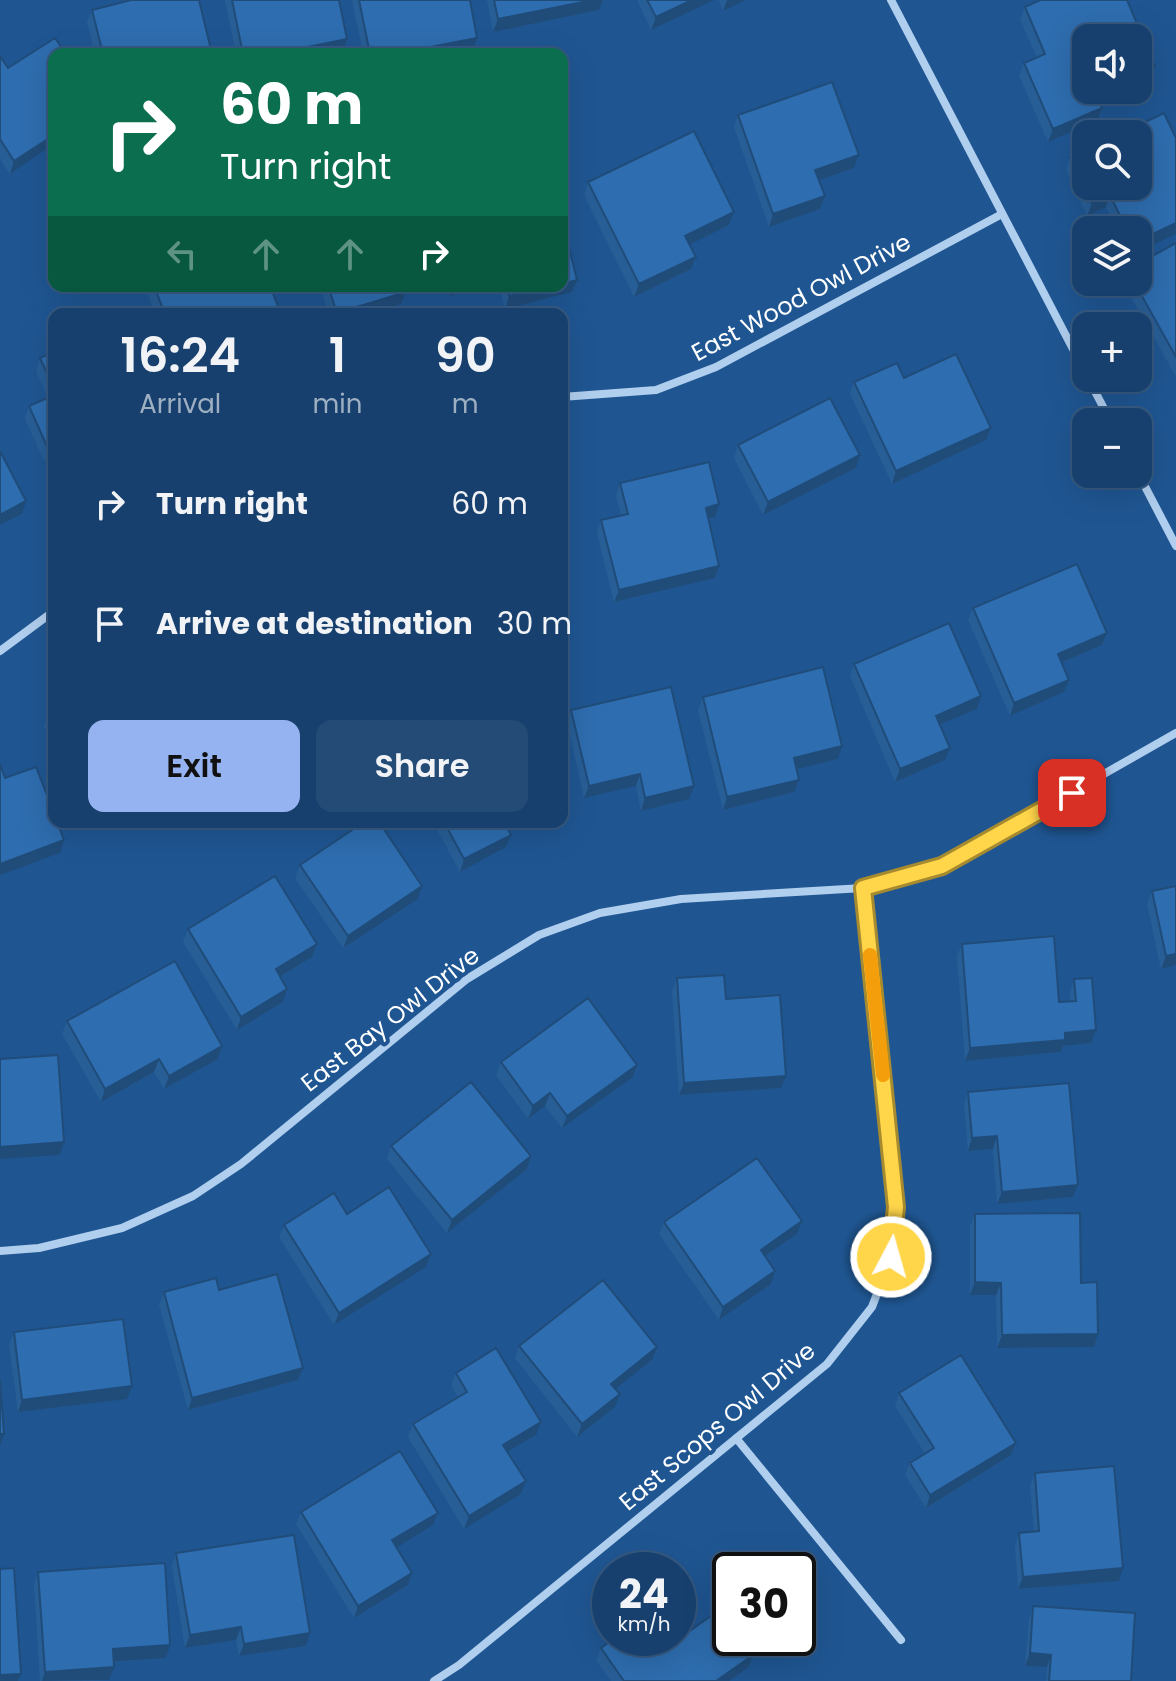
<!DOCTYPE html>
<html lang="en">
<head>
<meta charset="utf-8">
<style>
  body { margin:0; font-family:Poppins,sans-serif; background:#244b76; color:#f1f3f6; height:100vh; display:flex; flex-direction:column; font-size:30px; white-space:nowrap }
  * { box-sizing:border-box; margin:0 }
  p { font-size:26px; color:#9eafc2 }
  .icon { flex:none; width:44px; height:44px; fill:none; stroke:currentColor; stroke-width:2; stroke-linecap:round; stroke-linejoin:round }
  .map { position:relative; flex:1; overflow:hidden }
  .details { position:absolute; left:48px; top:308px; width:520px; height:520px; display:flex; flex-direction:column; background:#17406e; border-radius:16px; box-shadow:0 8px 32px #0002,0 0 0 2px #365981 }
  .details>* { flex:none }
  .guide { position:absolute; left:48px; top:48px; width:520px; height:244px; border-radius:16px; box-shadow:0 8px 32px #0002,0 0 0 2px #365981; background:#0b6e4f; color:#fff; overflow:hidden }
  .buttons { position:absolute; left:1072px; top:24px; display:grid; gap:16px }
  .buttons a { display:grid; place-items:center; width:80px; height:80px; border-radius:16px; background:#17406e; box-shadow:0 8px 32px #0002,0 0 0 2px #365981; font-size:40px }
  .speed { position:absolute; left:592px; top:1552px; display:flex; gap:16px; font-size:40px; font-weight:700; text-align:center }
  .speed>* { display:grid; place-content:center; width:104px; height:104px; border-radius:50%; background:#17406e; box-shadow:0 8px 32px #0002,0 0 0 2px #365981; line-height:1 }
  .speed small { font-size:20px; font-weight:400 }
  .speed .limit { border:4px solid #111; border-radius:12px; background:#fff; color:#111 }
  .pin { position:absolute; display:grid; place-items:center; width:68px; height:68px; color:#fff; margin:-34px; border-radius:16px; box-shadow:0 4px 12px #0006 }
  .me { position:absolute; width:88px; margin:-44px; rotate:6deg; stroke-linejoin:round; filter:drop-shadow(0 0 6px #0008) }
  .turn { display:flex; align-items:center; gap:28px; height:168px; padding:0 40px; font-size:36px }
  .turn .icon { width:104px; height:104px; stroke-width:2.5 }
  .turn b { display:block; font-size:56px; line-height:68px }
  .lanes { display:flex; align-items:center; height:76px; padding:0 40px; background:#0003; justify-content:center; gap:40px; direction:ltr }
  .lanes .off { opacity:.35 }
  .eta { display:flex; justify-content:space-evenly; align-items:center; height:136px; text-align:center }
  .eta b { font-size:48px; font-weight:600; line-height:56px }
  .primary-button { display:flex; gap:16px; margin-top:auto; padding:16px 40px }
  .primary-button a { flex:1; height:92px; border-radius:16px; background:#95b2f1; color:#111; font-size:32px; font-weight:600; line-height:92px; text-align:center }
  .primary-button a+a { background:#244b76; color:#f1f3f6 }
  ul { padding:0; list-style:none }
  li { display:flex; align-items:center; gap:24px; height:120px; padding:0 40px }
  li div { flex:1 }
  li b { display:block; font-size:30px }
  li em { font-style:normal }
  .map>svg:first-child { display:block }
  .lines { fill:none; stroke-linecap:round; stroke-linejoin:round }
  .minor { stroke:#b0ceee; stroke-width:8 }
  .wall { fill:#285e96 }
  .shaded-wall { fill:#204c7a }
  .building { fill:#2e6daf; stroke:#204c7a; stroke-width:2 }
  .route-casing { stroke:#a68a30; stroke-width:20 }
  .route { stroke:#ffd54a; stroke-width:14 }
  .slow { stroke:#f59e0b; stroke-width:14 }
  .labels { text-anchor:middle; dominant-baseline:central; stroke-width:8; stroke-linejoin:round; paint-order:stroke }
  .street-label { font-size:24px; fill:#fff; stroke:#1f5692 }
</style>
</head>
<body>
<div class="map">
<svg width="1176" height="1681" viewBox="0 0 1176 1681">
  <rect width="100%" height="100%" fill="#1f5692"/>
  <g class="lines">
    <path class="minor" d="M891 0 1086 374
      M1088 378 1111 422
      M562 397 656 390 716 367 1002 214
      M1138 473 1176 546
      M0 651 54 611
      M0 1251 39 1248 122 1228 193 1196 241 1164 467 979 539 935 600 913 681 899 863 888 942 866 1176 733
      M736 1438 901 1640
      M434 1681 459 1665 827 1364 872 1307 891 1257 896 1207 863 888"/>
  </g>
  <path class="wall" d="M225 0H339L347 39 343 51 329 54H236Z
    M352 0H470L477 38 473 50 453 54H363Z
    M487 0H603L599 10 493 32Z
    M637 0H714L651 30Z
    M719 0H746L723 11Z
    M1040 0H1127L1155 66 1151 78 1138 84V38H1086V90H1123L1099 100 1102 108 1098 120 1048 142 1019 76 1024 63 1037 58 1020 19 1025 7Z
    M92 10 212 54H95L87 22Z
    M54 54V144L10 174 0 159V56L8 68Z
    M738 115 859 155 854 168 819 180 825 196 820 209 769 227 734 127Z
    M1176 138V234L1138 252V230H1117L1106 207 1087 216 1066 170 1070 157Z
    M588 182 734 212 729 225 690 244 691 269 634 297 584 195Z
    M1176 243V375H1175L1123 283 1138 282Z
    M149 286H270L281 314H155L147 292Z
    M320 286H404L401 304 370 314H329Z
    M447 286H489L449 296Z
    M499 286H562L572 292 505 309Z
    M54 352V459L45 463 25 419 29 406 48 398 36 371 40 358Z
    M904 378 991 428 986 440 892 484 850 394 854 382Z
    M738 445 860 455 856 468 763 515 734 458Z
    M620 483 715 517 708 518 719 566 715 578 614 602 597 533 601 520 621 515 616 496Z
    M973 608 1107 633 1102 645 1061 663 1069 680 1064 692 1010 716 968 620Z
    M854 664 977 709 940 724 945 760 895 782 850 676Z
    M703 697 838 759 796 769 794 792 723 810 698 710Z
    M54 710V740L44 727 48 714Z
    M571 710 689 799 641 811 636 786 584 798 567 722Z
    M433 822H507L505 823 506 847 460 872Z
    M300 865 418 899 343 948 295 878Z
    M1152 891 1176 965 1161 969 1147 904Z
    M188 929 317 944 312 957 280 977 283 1002 237 1030 183 942Z
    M962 944 1059 1002 1070 1001V992L1074 979 1091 1043 1063 1046 1061 1052 965 1061 957 956Z
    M677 978 726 999 786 1076 781 1088 679 1095 672 991Z
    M67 1021 222 1046 218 1059 164 1089 154 1072 101 1102 62 1034Z
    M501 1062 637 1065 633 1077 562 1128 545 1106 528 1119 496 1075Z
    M968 1092 1078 1185 1073 1197 997 1204 993 1149 968 1151 964 1104Z
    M391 1146 531 1156 527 1169 447 1233 387 1159Z
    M347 1214 426 1267 334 1325 279 1237 284 1225Z
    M975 1214 1081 1283 1098 1334 1094 1347 997 1348 996 1295H970V1227Z
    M802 1221 797 1234 765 1256 771 1284 719 1320 659 1234 664 1222Z
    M164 1292 298 1380 188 1410 159 1305Z
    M14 1332 127 1399 18 1412 9 1345Z
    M519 1346 652 1360 616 1389 620 1394 615 1407 577 1437 515 1358Z
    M456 1373 536 1435 507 1452 526 1481 521 1494 464 1529 408 1437 413 1424 458 1397 451 1386Z
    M899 1393 1011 1455 926 1508 905 1475 910 1463 925 1454 895 1406Z
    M1035 1473 1119 1581 1018 1589 1015 1546 1019 1533 1034 1532 1030 1486Z
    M301 1512 438 1513 433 1525 397 1547 408 1585 354 1618 296 1524Z
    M176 1553 306 1646 239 1656 236 1640 185 1648 172 1566Z
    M38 1572 166 1658 113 1662 109 1680 89 1681H40L34 1584Z
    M1033 1606 1131 1681H1046L1047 1667 1025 1666 1029 1619Z
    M688 1632 753 1655 749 1667 729 1681H611L596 1660 601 1648Z"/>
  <path class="shaded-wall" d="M593 0H603L599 10 493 32 498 19Z
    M692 0H714L651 30 656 17Z
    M727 0H746L723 11Z
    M477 38 473 50 453 54H394Z
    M347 39 343 51 329 54H273Z
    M1155 66 1151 78 1138 84V73Z
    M1098 90H1123L1091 104 1095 91Z
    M1102 108 1098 120 1048 142 1053 129Z
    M54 135V144L10 174 14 161Z
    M859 155 854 168 811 183 815 170Z
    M1110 195 1106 207 1087 216 1092 203Z
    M825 196 820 209 769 227 773 214Z
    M734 212 729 225 681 249 685 236Z
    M1176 223V234L1138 252V241Z
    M696 257 691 269 634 297 639 284Z
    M577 280 572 292 505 309 509 296 552 286H562V284Z
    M453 286H489L449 296Z
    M406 292 401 304 370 314H336Z
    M991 428 986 440 892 484 896 471Z
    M54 449V459L45 463 49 451Z
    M860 455 856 468 763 515 768 502Z
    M26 501 22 514 0 525V515Z
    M719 504 715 517 701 520 706 508Z
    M719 566 715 578 614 602 619 590Z
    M1107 633 1102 645 1053 666 1058 654Z
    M1069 680 1064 692 1010 716 1014 703Z
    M981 696 977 709 931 728 936 716Z
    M842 746 838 759 789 771 794 758Z
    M950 748 945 760 895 782 900 769Z
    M640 774 636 786 584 798 589 786Z
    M799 780 794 792 723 810 727 797Z
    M694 786 689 799 641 811 645 798Z
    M511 835 506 847 460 872 464 859Z
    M64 840 60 853 0 875V864Z
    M422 886 418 899 343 948 348 936Z
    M317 944 312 957 271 982 276 969Z
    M1176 954V965L1161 969 1166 956Z
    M287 989 283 1002 237 1030 241 1017Z
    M1096 1030 1091 1043 1063 1046 1061 1052 965 1061 970 1048 1065 1033Z
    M222 1046 218 1059 164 1089 169 1076Z
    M159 1059 154 1072 101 1102 105 1089Z
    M637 1065 633 1077 562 1128 567 1116Z
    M786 1076 781 1088 679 1095 684 1083Z
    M550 1093 545 1106 528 1119 533 1106Z
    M997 1136 993 1149 968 1151 972 1138Z
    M64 1142 60 1155 0 1159V1147Z
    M531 1156 527 1169 447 1233 452 1220Z
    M1078 1185 1073 1197 997 1204 1002 1192Z
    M802 1221 797 1234 756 1262 761 1250Z
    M431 1254 426 1267 334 1325 339 1313Z
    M775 1271 771 1284 719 1320 723 1307Z
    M975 1282 1001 1283 996 1295H970Z
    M1098 1334 1094 1347 997 1348 1002 1335Z
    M657 1347 652 1360 607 1396 611 1384Z
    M303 1368 298 1380 188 1410 192 1398Z
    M132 1386 127 1399 18 1412 22 1400Z
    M620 1394 615 1407 577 1437 582 1424Z
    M541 1422 536 1435 498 1457 503 1445Z
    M0 1434H4L0 1446Z
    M1016 1443 1011 1455 926 1508 930 1495Z
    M526 1481 521 1494 464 1529 469 1516Z
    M438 1513 433 1525 388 1553 392 1540Z
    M1123 1568 1119 1581 1018 1589 1023 1577Z
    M412 1573 408 1585 354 1618 358 1606Z
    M241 1627 236 1640 185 1648 190 1635Z
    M310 1633 306 1646 239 1656 244 1644Z
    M170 1645 166 1658 108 1662 113 1649Z
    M1030 1653 1051 1655 1047 1667 1025 1666Z
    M753 1655 749 1667 729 1681H716Z
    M114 1667 109 1680 42 1681 45 1672Z
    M21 1674 18 1681H0V1675Z"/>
  <path class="building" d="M131 0H199L212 54H103L92 10Z
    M232 0H339L347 39 273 54H243Z
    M359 0H470L477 38 394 54H370Z
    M494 0H593L498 19Z
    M647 0H692L656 17Z
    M1040 0H1127L1155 66 1138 73V38H1086V90H1098L1095 91 1102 108 1053 129 1024 63 1045 54 1025 7Z
    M55 38 66 54H54V135L14 161 0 139V56L8 68Z
    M832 82 859 155 815 170 825 196 773 214 738 115Z
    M1164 113 1176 138V223L1138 241V230H1127L1110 195 1092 203 1070 157 1086 150V186H1138V134H1120Z
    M694 131 734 212 685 236 696 257 639 284 588 182Z
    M562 220 577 280 562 284Z
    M1176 243V357L1134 282H1138V264Z
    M154 286H270L281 314H165Z
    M328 286H404L406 292 337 313Z
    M507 286H552L509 296Z
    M54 352V388L40 358Z
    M956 354 991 428 896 471 854 382 897 363 904 378Z
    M54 395V449L49 451 29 406Z
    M830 398 860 455 768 502 738 445Z
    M0 451 26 501 0 515Z
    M709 462 719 504 706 508 719 566 619 590 601 520 628 514 620 483Z
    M562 495 566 545H562Z
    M1077 564 1107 633 1058 654 1069 680 1014 703 973 608Z
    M949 623 981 696 936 716 950 748 900 769 854 664Z
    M823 667 842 746 794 758 799 780 727 797 703 697Z
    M671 687 694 786 645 798 640 774 589 786 571 710Z
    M54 710V721L48 714Z
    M0 764 5 778 36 767 54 813V822H57L64 840 0 864Z
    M364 822H379L422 886 348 936 300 865Z
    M444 822H504L511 835 464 859Z
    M275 876 317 944 276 969 287 989 241 1017 188 929Z
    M1176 886V954L1166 956 1152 891Z
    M1054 936 1059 1002 1076 1001 1074 979 1092 978 1096 1030 1065 1033V1040L970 1048 962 944Z
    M175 961 222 1046 169 1076 159 1059 105 1089 67 1021Z
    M724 975 726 999 780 995 786 1076 684 1083 677 978Z
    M588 998 637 1065 567 1116 550 1093 533 1106 501 1062Z
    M58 1055 64 1142 0 1147V1059Z
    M471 1082 531 1156 452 1220 391 1146Z
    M1069 1083 1078 1185 1002 1192 997 1136 972 1138 968 1092Z
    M757 1158 802 1221 761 1250 775 1271 723 1307 664 1222Z
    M389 1187 431 1254 339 1313 284 1225 334 1193 347 1214Z
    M1080 1213 1081 1283 1097 1282 1098 1334 1002 1335 1001 1283 975 1282V1214Z
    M277 1274 303 1368 192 1398 164 1292 216 1278 219 1290Z
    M603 1280 657 1347 611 1384 620 1394 582 1424 519 1346Z
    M123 1319 132 1386 22 1400 14 1332Z
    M496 1348 541 1422 503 1445 526 1481 469 1516 413 1424 467 1392 456 1373Z
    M961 1355 1016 1443 930 1495 910 1463 934 1448 899 1393Z
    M0 1380 4 1434H0Z
    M400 1451 438 1513 392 1540 412 1573 358 1606 301 1512Z
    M1114 1466 1123 1568 1023 1577 1019 1533 1039 1531 1035 1473Z
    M294 1535 310 1633 244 1644 241 1627 190 1635 176 1553Z
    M165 1563 170 1645 113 1649 114 1667 45 1672 38 1572Z
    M14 1568 21 1674 0 1675V1569Z
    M1033 1606 1135 1613 1131 1681H1049L1051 1655 1030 1653Z
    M721 1609 730 1622V1638H742L753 1655 716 1681H624L601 1648 615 1638H678V1618L688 1632Z"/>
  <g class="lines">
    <g class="route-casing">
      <path id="route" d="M891 1257 896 1207 863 888 942 866 1072 793"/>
    </g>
    <use href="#route" class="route"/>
    <path class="slow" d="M870 955 883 1075"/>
  </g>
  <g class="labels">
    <g class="street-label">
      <text transform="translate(801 297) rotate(-28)">East Wood Owl Drive</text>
      <text transform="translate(390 1019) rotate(-38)">East Bay Owl Drive</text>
      <text transform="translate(717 1426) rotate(-40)">East Scops Owl Drive</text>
    </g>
  </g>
</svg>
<div class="buttons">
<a><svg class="icon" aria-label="sound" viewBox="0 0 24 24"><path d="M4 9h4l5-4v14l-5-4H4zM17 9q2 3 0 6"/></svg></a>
<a><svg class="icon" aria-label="search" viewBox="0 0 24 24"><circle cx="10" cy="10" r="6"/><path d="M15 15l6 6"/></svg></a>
<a><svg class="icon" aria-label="layers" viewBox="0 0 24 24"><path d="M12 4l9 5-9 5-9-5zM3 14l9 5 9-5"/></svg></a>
<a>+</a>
<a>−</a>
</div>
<div class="speed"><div>24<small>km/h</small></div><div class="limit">30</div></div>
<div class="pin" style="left:1072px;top:793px;background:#d93025"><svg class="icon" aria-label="arrive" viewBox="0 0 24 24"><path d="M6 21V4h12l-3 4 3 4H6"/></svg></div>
<svg class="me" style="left:891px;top:1257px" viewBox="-20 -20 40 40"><circle r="17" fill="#ffd54a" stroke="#fff" stroke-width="3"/><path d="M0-11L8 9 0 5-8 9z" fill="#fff"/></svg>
<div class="guide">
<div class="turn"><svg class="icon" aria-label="right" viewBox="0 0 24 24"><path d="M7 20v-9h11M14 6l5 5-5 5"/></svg><div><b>60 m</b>Turn right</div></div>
<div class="lanes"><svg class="icon off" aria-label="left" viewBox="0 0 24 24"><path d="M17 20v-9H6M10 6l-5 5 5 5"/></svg><svg class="icon off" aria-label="ahead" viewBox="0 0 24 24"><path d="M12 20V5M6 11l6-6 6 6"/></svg><svg class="icon off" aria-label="ahead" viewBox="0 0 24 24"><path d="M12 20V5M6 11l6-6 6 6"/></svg><svg class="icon" aria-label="right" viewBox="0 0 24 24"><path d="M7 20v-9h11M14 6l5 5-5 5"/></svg></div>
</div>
<section class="details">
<div class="eta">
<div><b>16:24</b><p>Arrival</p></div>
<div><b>1</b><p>min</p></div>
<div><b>90</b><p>m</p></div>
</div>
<ul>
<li><svg class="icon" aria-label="right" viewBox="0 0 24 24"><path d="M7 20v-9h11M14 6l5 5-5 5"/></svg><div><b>Turn right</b></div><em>60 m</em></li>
<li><svg class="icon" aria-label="arrive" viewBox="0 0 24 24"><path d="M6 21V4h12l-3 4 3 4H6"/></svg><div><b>Arrive at destination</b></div><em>30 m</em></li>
</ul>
<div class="primary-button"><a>Exit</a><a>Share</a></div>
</section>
</div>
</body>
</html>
